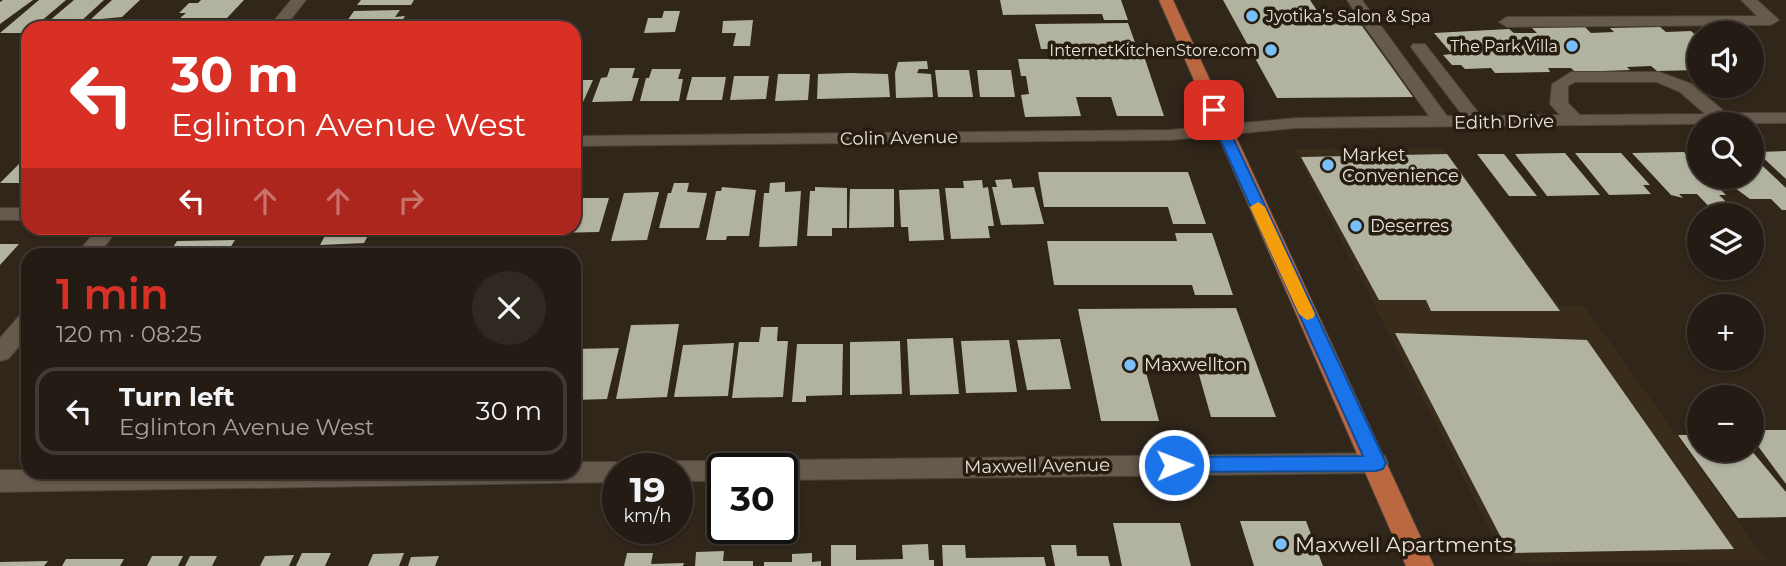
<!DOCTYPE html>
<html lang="en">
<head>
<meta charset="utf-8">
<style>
  body { margin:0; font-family:Montserrat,sans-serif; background:#302922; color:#f1f3f6; height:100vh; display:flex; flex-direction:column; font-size:26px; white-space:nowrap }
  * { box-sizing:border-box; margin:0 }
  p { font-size:23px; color:#a3a1a0 }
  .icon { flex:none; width:38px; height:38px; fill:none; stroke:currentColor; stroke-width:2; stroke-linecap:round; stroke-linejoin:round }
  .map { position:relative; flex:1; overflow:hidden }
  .sheet { position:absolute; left:21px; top:248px; width:560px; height:231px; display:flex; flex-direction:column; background:#241c14; border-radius:21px; box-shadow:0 2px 5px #0004,0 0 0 2px #413a34 }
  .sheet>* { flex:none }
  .banner { position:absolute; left:21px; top:21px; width:560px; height:214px; border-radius:21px; box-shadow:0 2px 5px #0004,0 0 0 2px #413a34; background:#d93025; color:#fff; overflow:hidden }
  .buttons { position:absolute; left:1687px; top:21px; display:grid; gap:14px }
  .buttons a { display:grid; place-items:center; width:77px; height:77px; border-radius:50%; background:#241c14; box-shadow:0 2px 5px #0004,0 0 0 2px #413a34; font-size:35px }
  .speed { position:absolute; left:602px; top:453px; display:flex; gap:14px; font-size:35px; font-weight:700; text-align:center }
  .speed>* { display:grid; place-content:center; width:91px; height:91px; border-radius:50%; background:#241c14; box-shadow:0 2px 5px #0004,0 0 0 2px #413a34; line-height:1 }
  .speed small { font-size:18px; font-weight:400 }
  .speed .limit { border:4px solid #111; border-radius:10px; background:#fff; color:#111 }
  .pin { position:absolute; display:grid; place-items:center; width:60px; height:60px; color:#fff; margin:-30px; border-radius:14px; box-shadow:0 4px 10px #0006 }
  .me { position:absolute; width:77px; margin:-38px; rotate:89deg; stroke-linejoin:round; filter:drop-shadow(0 0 5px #0008) }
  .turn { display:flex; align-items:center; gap:24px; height:147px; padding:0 35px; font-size:32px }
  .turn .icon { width:91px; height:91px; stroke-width:2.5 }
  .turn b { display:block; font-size:49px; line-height:60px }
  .lanes { display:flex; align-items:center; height:66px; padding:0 35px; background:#0003; justify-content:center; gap:35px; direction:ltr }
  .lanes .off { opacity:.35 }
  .round { display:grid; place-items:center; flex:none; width:74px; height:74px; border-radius:37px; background:#302922 }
  .headline { display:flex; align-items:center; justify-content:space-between; height:119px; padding:0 35px }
  h1 { font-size:42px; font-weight:600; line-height:52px; color:#d93025 }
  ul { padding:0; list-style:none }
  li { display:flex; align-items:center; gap:21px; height:88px; margin:0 14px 10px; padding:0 21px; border:4px solid #413a34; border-radius:21px }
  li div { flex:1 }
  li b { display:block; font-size:26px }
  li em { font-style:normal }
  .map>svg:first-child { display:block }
  .built { fill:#3a2c1a }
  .building { fill:#b1b29f }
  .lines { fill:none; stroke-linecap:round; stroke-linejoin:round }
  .minor-casing { stroke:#4a4237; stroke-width:2 }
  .major-casing { stroke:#4a4237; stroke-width:2 }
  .minor { fill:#655a4c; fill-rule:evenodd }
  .major { fill:#bb6742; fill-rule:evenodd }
  .route { fill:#1a73e8; stroke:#114b97; stroke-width:2 }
  .slow { fill:#f59e0b }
  .poi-dot { fill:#7abff8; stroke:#261d10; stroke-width:2.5 }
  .labels { text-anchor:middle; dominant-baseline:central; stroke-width:7; stroke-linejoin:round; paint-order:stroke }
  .far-poi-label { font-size:16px; fill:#e9e2da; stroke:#261d10; text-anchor:end }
  .street-label { font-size:18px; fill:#e9e2da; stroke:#261d10 }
  .poi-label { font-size:18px; fill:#e9e2da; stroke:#261d10; text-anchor:start }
  .near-poi-label { font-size:21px; fill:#e9e2da; stroke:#261d10; text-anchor:start }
</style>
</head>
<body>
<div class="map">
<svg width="1786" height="566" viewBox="0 0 1786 566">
  <rect width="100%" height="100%" fill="#30261a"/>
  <path class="built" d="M1444 148 1560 306H1584L1766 560 1531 563 1505 559 1294 149Z"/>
  <path class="building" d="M3 0H33L0 24V2Z
    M39 0H66L33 28H28L27 33H0Z
    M74 0H104L80 22H48Z
    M112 0H140L122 17 90 20Z
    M201 0H244L227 18H180L186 13H179L189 3H198Z
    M361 0H414L411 5H357Z
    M1000 0H1121L1128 20H1104L1102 14 1003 15Z
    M1223 0H1310L1326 24H1355L1362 26 1413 97 1277 98Z
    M400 10 395 17 405 16 401 23H393L391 26 342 28 354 11Z
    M664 11H680L675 32 644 33 648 18H662Z
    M753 20 750 46H733L736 33H722L723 21Z
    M144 22 139 28H115L121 23Z
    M218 23 213 28H151L156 24Z
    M1128 23 1137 48 1041 49 1035 24Z
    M1585 27 1591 33 1614 32 1610 28 1660 27 1666 32 1691 31 1699 38V70L1657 71 1651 66 1627 67 1630 70 1575 72 1571 68H1548L1550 72 1495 73 1491 68 1465 69 1461 65H1452L1443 55 1452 54 1434 33 1509 29 1514 33H1537L1532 28Z
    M1018 59H1145L1164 116H1117L1111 97H1076L1081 116 1025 117 1021 95 1029 94 1026 76H1021Z
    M927 61 928 69H919L917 73 931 74 933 97 896 98 895 73 898 62Z
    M610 68H635L632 78H639L632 101 592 102 601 78 607 77Z
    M652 69H681L678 79H683L679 101H640L646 78H649Z
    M935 70H969L973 97H938Z
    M977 70H1011L1015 97H980Z
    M850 73 888 74 890 97 817 99 818 74Z
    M778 74H810L808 100 775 101Z
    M734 76H769L766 99 730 100Z
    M692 77H726L722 100H686Z
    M574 80H593L583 102H574Z
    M1786 151V179L1757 152Z
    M1684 152 1699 168V177H1708L1726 195H1719L1738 213H1715L1697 194H1679L1683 198 1671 195 1632 153Z
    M1565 153 1600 195 1547 196 1515 154Z
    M1575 153H1621L1650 185H1643L1651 194 1609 195Z
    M1447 154 1560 311H1431L1426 300H1379L1301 157Z
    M1477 154H1504L1537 196H1509Z
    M1752 156 1786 188V210H1782L1771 199H1750L1720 177H1752Z
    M24 159H28V183H0Z
    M1038 172H1188L1206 224H1173L1168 207H1044Z
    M1011 179 1013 188 1034 187 1044 224 1001 225 992 187H997L995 180Z
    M982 180 983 188 988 187 994 226H988L990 238 951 239 945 188H964L963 181Z
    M785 182V192L801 191 797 246 759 247 764 193H769L770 183Z
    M674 183H689L687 192 707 193 699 228H659L668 193H671Z
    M722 187 756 190 749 236H727L726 240H706L716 191H721Z
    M815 187 847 188V228H832V236H807L810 191H815Z
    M850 189H894V227L849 228Z
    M939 189 944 240 909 241 908 227H901L899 190Z
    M659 192 647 240 611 241 624 193Z
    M574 198H609L599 232 552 233 553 228H574Z
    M179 228H251L247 232 174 234Z
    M329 228H372L364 243 320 245Z
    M465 228H486L482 236H462Z
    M500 228H544L543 232 498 233Z
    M1175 233H1212L1233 295H1195L1192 285H1054L1047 241H1177Z
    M235 240 225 256H167L177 241Z
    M0 244H19L0 265Z
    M1236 308 1276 417H1211L1196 364 1144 365 1159 421H1101L1078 309Z
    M679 324 667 397 616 399 631 325Z
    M761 327H778L777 341H788L783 397 732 398 739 342H759Z
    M1395 333 1587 340 1734 549 1509 553Z
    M953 338 959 394 910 395 907 339Z
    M1060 339 1071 389 1027 390 1017 340Z
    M1009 340 1017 392 966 393 961 341Z
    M900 341 902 394 850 395V342Z
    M734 343 728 396 674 397 683 345Z
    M797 344H843L842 395 806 396V402H792Z
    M619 348 607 399 574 400V349Z
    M1752 430H1786V484L1752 438Z
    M1678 435H1699V450H1751L1786 492V517L1738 518Z
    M1240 521H1306L1323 566H1254Z
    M1113 523H1180L1191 566H1122Z
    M928 544 929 560H934V566H831V545H856V560L903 559 902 545Z
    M942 545H965L966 558 1044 557 1046 566H943Z
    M1051 545H1076L1077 556H1108L1110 566H1055Z
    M724 551 723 561H753V566H695L696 552Z
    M302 553H331L325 566H296Z
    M404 553 399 566H368L373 554Z
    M627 553H653L651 564 684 563 683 566H624Z
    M812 553V562L821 561V566H764V562H792V554Z
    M294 555 289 566H260L265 556Z
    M152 556H183L178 566H147Z
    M190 556H217L212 566H185Z
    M439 556 435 566H408L411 557Z
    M66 559H124L120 566H62Z
    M48 561 44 566H0V562Z"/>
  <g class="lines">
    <g class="minor-casing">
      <path id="minor" d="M291 0H306L284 28H268Z
        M1347 0H1362L1447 116H1463L1413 50 1411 47 1413 44H1425L1481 116 1560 115 1550 104 1552 84 1571 72H1659L1692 84 1726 113H1786V123L1296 128 1170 140 574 146V136L1170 130 1296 118 1429 116 1363 24 1323 23 1320 20 1328 15H1357ZM1575 82H1657L1680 92 1705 114 1580 115 1568 103V86Z
        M1741 0H1757L1779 20 1771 25 1507 27 1499 22 1507 17 1757 16Z
        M0 208H28V220H0Z
        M98 228H119L97 256H75Z
        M28 313V336L8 359 0 361V338L20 315Z
        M1376 453 1385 456 1388 463 1385 470 1376 473 782 480V469H770L773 463 782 460Z
        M677 461H723L732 464 735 469H723V481H677V469H665L668 464Z
        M574 462H618L627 465 629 469H618V482L0 492V470L574 472Z"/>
    </g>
    <g class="major-casing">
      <path id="major" d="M1159 0H1173L1434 566H1406Z"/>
    </g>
    <use href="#minor" class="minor"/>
    <use href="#major" class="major"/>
  </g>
  <path class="route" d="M1214 107 1220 110 1386 463 1383 469 1376 471 1174 472 1167 470 1165 465 1167 459 1174 457 1363 456 1207 110Z"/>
  <path class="slow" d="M1258 202 1265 207 1315 314 1313 318 1307 320 1299 314 1250 207Z"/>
  <g class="poi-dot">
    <circle cx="1252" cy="16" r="7"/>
    <circle cx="1572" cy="46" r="7"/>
    <circle cx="1271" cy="50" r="7"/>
    <circle cx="1328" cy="165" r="7"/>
    <circle cx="1356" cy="226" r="7"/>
    <circle cx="1130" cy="365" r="7"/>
    <circle cx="1281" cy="544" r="7"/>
  </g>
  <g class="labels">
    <g class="far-poi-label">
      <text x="1266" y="16" text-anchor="start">Jyotika’s Salon &amp; Spa</text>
      <text x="1558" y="46">The Park Villa</text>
      <text x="1257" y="50">InternetKitchenStore.com</text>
    </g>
    <g class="street-label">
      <text transform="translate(1504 122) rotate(-1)">Edith Drive</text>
      <text transform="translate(899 138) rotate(-1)">Colin Avenue</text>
      <text transform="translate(1037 466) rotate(-1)">Maxwell Avenue</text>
    </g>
    <g class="poi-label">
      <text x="1342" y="155">Market<tspan x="1342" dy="21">Convenience</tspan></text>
      <text x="1370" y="226">Deserres</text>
      <text x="1144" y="365">Maxwellton</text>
    </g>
    <g class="near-poi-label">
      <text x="1295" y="544">Maxwell Apartments</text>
    </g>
  </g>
</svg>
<div class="buttons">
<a><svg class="icon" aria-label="sound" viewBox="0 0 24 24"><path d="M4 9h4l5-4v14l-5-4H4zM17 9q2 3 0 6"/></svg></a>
<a><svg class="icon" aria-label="search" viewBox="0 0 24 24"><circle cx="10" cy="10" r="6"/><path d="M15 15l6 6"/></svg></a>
<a><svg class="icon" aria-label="layers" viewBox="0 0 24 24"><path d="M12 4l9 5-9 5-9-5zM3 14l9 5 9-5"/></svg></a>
<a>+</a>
<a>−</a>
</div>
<div class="speed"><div>19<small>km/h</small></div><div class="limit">30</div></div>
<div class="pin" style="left:1214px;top:110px;background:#d93025"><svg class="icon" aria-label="arrive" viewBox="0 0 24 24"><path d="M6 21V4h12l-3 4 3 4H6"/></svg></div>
<svg class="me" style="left:1174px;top:465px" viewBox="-20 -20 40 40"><circle r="17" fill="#1a73e8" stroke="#fff" stroke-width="3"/><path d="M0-11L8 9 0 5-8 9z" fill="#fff"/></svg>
<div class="banner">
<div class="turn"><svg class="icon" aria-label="left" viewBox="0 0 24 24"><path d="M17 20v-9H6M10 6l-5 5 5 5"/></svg><div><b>30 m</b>Eglinton Avenue West</div></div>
<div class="lanes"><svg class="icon" aria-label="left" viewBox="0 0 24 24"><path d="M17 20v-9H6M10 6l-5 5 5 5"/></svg><svg class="icon off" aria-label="ahead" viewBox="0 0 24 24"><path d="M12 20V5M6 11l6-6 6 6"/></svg><svg class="icon off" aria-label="ahead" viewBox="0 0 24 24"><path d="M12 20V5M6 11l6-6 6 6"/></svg><svg class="icon off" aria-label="right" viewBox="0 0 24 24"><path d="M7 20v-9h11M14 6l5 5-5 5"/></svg></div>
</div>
<section class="sheet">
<div class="headline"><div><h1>1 min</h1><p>120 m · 08:25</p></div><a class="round"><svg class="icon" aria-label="close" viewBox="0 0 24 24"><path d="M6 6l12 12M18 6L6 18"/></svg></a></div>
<ul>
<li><svg class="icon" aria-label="left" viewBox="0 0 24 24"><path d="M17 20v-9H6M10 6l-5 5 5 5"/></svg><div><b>Turn left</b><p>Eglinton Avenue West</p></div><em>30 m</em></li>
</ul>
</section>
</div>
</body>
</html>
